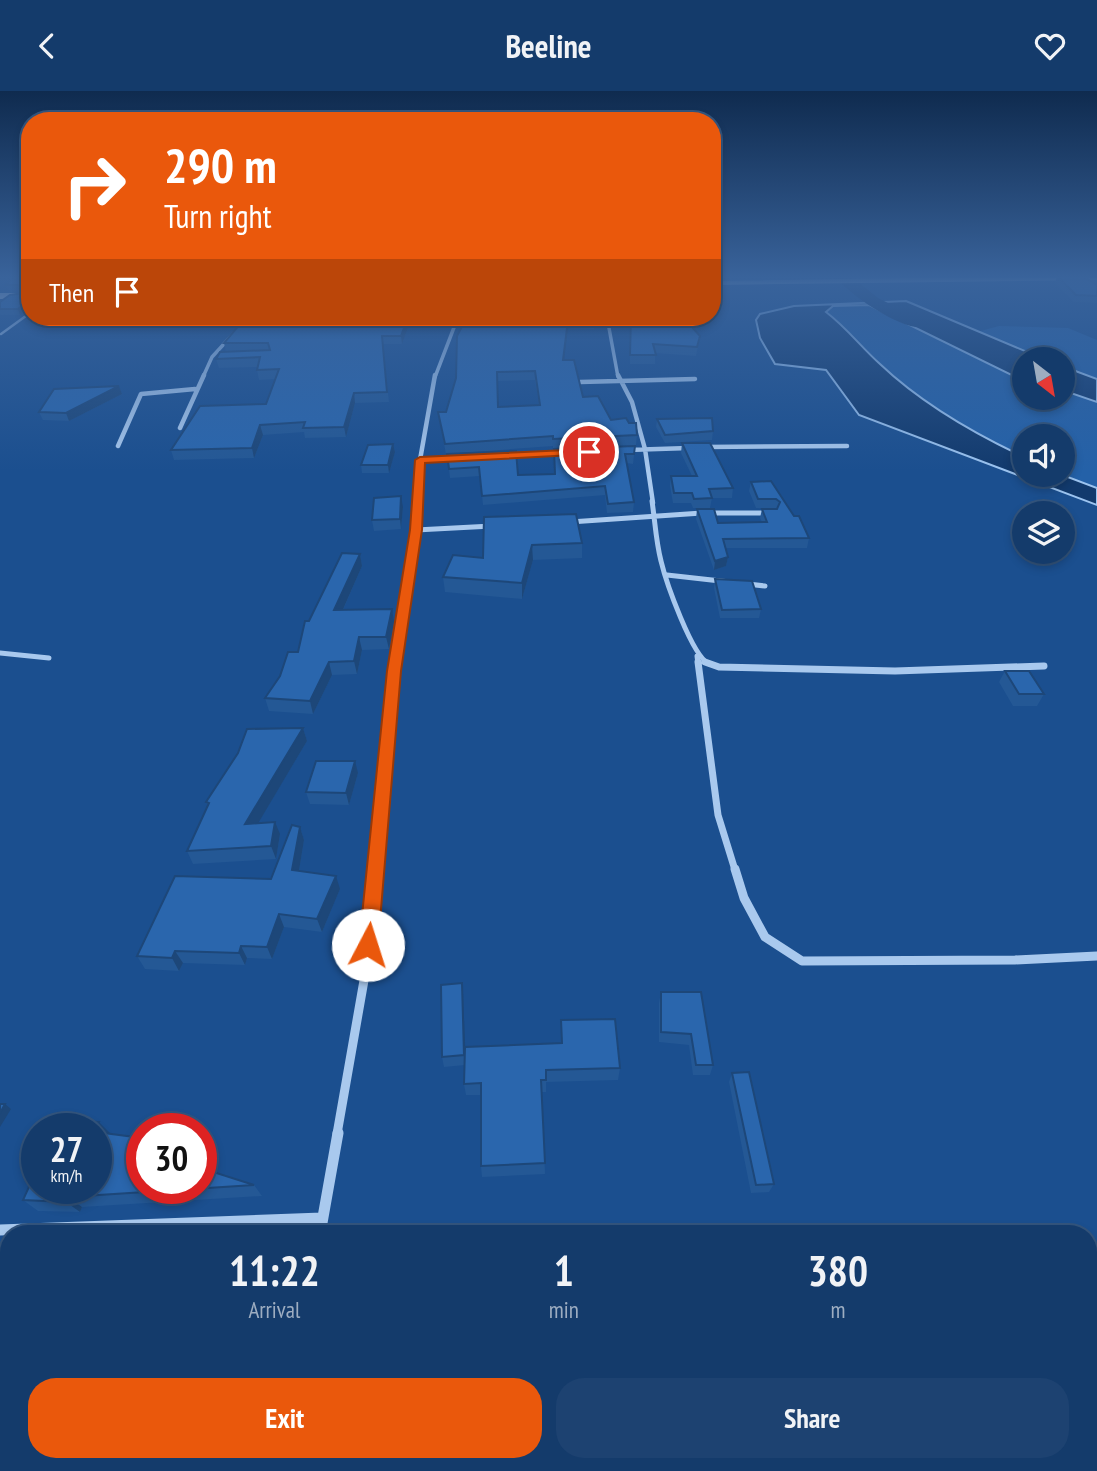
<!DOCTYPE html>
<html lang="en">
<head>
<meta charset="utf-8">
<style>
  body { margin:0; font-family:"PT Sans Narrow",sans-serif; background:#1d4271; color:#f1f3f6; height:100vh; display:flex; flex-direction:column; font-size:26px; white-space:nowrap }
  * { box-sizing:border-box; margin:0 }
  p { font-size:23px; color:#9dadc1 }
  .icon { flex:none; width:38px; height:38px; fill:none; stroke:currentColor; stroke-width:2; stroke-linecap:round; stroke-linejoin:round }
  .map { position:relative; flex:1; overflow:hidden }
  .panel { position:absolute; left:0px; top:1134px; width:1097px; height:247px; display:flex; flex-direction:column; background:#143b6b; border-radius:28px 28px 0 0; box-shadow:0 4px 10px #0003,0 0 0 2px #33557e }
  .panel>* { flex:none }
  .banner { position:absolute; left:21px; top:21px; width:700px; height:214px; border-radius:28px; box-shadow:0 4px 10px #0003,0 0 0 2px #33557e; background:#ea580c; color:#fff; overflow:hidden }
  .needle { width:46px; rotate:149deg }
  .buttons { position:absolute; left:1012px; top:256px; display:grid; gap:14px }
  .buttons a { display:grid; place-items:center; width:63px; height:63px; border-radius:50%; background:#143b6b; box-shadow:0 4px 10px #0003,0 0 0 2px #33557e; font-size:35px }
  .speed { position:absolute; left:21px; top:1022px; display:flex; gap:14px; font-size:35px; font-weight:700; text-align:center }
  .speed>* { display:grid; place-content:center; width:91px; height:91px; border-radius:50%; background:#143b6b; box-shadow:0 4px 10px #0003,0 0 0 2px #33557e; line-height:1 }
  .speed small { font-size:18px; font-weight:400 }
  .speed .limit { border:10px solid #d22; background:#fff; color:#111 }
  .pin { position:absolute; display:grid; place-items:center; width:60px; height:60px; color:#fff; margin:-30px; border:4px solid #fff; border-radius:50%; box-shadow:0 2px 7px #0007 }
  .me { position:absolute; width:77px; margin:-38px; rotate:5deg; stroke-linejoin:round; filter:drop-shadow(0 0 5px #0008) }
  .turn { display:flex; align-items:center; gap:24px; height:147px; padding:0 28px; font-size:32px }
  .turn .icon { width:91px; height:91px; stroke-width:2.5 }
  .turn b { display:block; font-size:49px; line-height:60px }
  .then { display:flex; align-items:center; height:66px; padding:0 28px; background:#0003; gap:14px; font-size:26px }
  .eta { display:flex; justify-content:space-evenly; align-items:center; height:119px; text-align:center }
  .eta b { font-size:42px; font-weight:700; line-height:49px }
  .button { display:flex; gap:14px; margin-top:auto; padding:14px 28px }
  .button a { flex:1; height:80px; border-radius:28px; background:#ea580c; color:#fff; font-size:28px; font-weight:700; line-height:80px; text-align:center }
  .button a+a { background:#1d4271; color:#f1f3f6 }
  header { display:flex; justify-content:space-between; align-items:center; height:91px; padding:0 28px; background:#143b6b; font-size:32px; font-weight:700 }
  .map>svg:first-child { display:block }
  .green { fill:#2461a8 }
  .water { fill:#123a6d; stroke:#9cc4f0; stroke-width:2 }
  .lines { fill:none; stroke-linecap:round; stroke-linejoin:round }
  .river { fill:#123a6d; fill-rule:evenodd }
  .service { stroke:#a9c9ee; stroke-width:2.5 }
  .minor-far5 { stroke:#a9c9ee; stroke-width:3.5 }
  .minor-far4 { stroke:#a9c9ee; stroke-width:4.5 }
  .minor-far3 { stroke:#a9c9ee; stroke-width:5 }
  .minor-far2 { stroke:#a9c9ee; stroke-width:7 }
  .minor-far1 { stroke:#a9c9ee; stroke-width:9 }
  .minor { stroke:#a9c9ee; stroke-width:11 }
  .trunk { fill:#f8faff; fill-rule:evenodd }
  .wall { fill:#245895; fill-rule:evenodd }
  .shaded-wall { fill:#1d4779 }
  .building { fill:#2a66ad; stroke:#1d4779; stroke-width:2; fill-rule:evenodd }
  .route { fill:#ea580c; stroke:#983908; stroke-width:2 }
</style>
</head>
<body>
<header><svg class="icon" aria-label="back" viewBox="0 0 24 24"><path d="M15 5l-7 7 7 7"/></svg>Beeline<svg class="icon" aria-label="heart" viewBox="0 0 24 24"><path d="M12 20l-8-8c-3-5 5-10 8-4 3-6 11-1 8 4z"/></svg></header>
<div class="map">
<svg width="1097" height="1380" viewBox="0 0 1097 1380">
  <rect width="100%" height="100%" fill="#1b4f8f"/>
  <path class="green" d="M869 214 1024 290V306H1062V299L1097 311V397L1060 383 1062 345H1024V366C973 342 921 312 879 273 861 256 847 236 826 221L833 215Z
    M999 235 1068 237 1097 249V288L1062 275V268H1044L977 241Z"/>
  <path class="water" d="M906 210 1044 268H1024V290L869 214 833 215 826 221C847 237 861 256 880 273 921 312 973 342 1024 366V383H1060L1097 397V414L859 324 826 279 775 273 760 247 756 229 760 223 794 215Z
    M1062 275 1097 288V311L1062 299Z"/>
  <g class="lines">
    <path class="river" d="M835 186H852L878 207 928 232 925 236C903 241 849 203 835 186Z"/>
    <path class="service" d="M1 243 30 222"/>
    <path class="minor-far5" d="M607 226 618 286
      M203 286 212 266 234 242
      M435 286 458 226"/>
    <path class="minor-far4" d="M618 284 632 311 645 358 653 412
      M580 291 695 288
      M180 337 204 284
      M118 355 141 303 195 298
      M704 356 847 355
      M627 359 689 357
      M508 364 563 362
      M420 369 454 367
      M418 412 420 369 435 284"/>
    <path class="minor-far3" d="M652 410C655 430 656 451 661 470 666 491 692 565 709 573
      M570 431 702 422H768
      M416 439 492 435
      M667 484 765 495
      M0 562 49 567
      M697 565 698 573
      M395 573 418 410"/>
    <path class="minor-far2" d="M698 571 718 724 735 779
      M705 571 719 576 895 580 1044 575
      M375 779 395 571"/>
    <path class="minor-far1" d="M735 778 744 807 765 846 802 870 1015 869 1097 865
      M337 1043 366 878 375 778"/>
    <path class="minor" d="M0 1139 322 1127
      M320 1143 338 1042
      M289 1380 290 1372"/>
    <path class="trunk" d="M966 186H1097V189L712 194V190Z
      M0 202H30V207L0 208Z"/>
  </g>
  <path class="wall" d="M30 186V200L8 199 6 194Z
    M1057 186H1084L1097 194V212L1074 211 1055 192Z
    M30 201V216L20 224H0V211Z
    M246 226H412L402 253H383L389 311 355 312 346 346 305 347 304 341 263 344 254 367 174 369 171 359 266 313 276 288 259 289 257 279 258 276 219 277 216 268 226 261 224 252Z
    M467 226H598L594 238 568 237 564 269 583 306 611 329 637 344 636 354 553 358V355L446 363 438 321H446L456 287ZM535 289 539 314 498 316 497 290Z
    M620 226H708L707 235 691 234 700 245 696 265 655 262V273H630V235H621Z
    M119 295 122 303 69 330 43 329 39 321Z
    M657 328 713 340 712 349 665 352 656 336Z
    M682 352 733 397 732 407H712L710 417H693L691 412H673L670 395 671 385H692L681 362Z
    M393 353 395 361 389 382H362L361 374Z
    M635 355 633 373 627 372 634 411 633 421 607 422 605 404 483 414 480 385 450 387 447 363 518 384 554 383Z
    M771 390 809 447 807 457H726L728 466 726 475 714 479 696 428 697 418 718 432 762 431 760 427 762 418H775L756 417 749 400 751 391Z
    M403 416 401 438 374 440 372 429Z
    M484 426 582 452V467L533 469 522 508 445 501 443 486 483 467Z
    M360 463 362 475 343 519 394 531 389 558 362 559 357 583 332 584 313 623 269 620 265 607 298 561 309 530Z
    M715 488 761 518 759 527H720L714 497Z
    M1005 580 1044 603 1037 615H1013L999 591Z
    M303 637 307 650 258 732 280 743 276 768 193 773 187 760 208 715 206 711Z
    M358 682 349 714 310 713 306 701Z
    M300 736 304 749 299 780 340 798 322 841 284 836 272 868 247 867 245 874 183 872 179 880 145 878 137 865 271 788Z
    M462 892 463 903 465 956 561 952V929L620 977 618 989 546 991V1001H542L545 1083 482 1086 481 1075V1004H466L464 993 465 974 444 976 442 966Z
    M661 901 713 974 710 984H693L689 954 659 951V912Z
    M732 982 774 1093 769 1101 751 1102 729 991Z
    M254 1094 262 1105 82 1116 80 1121 38 1120 23 1109 142 1097Z
    M0 1167H9V1240L0 1241Z
    M643 1372H678L679 1380H644Z
    M750 1372H796V1373L790 1376 751 1378Z"/>
  <path class="shaded-wall" d="M30 208V216L20 224 18 218Z
    M408 226H412L402 253 401 245Z
    M596 226H598L594 238V230Z
    M568 229V237L563 278V269Z
    M119 295 122 303 69 330 66 322Z
    M354 302 355 312 346 346 344 336Z
    M260 334 263 344 254 367 252 357Z
    M393 353 395 361 389 382 388 374Z
    M401 405 403 416 401 438 400 428Z
    M532 454 533 469 522 508V492Z
    M360 463 362 475 337 532 334 519Z
    M728 466 726 475 714 479 715 470Z
    M392 518 394 531 389 558 386 546Z
    M359 546 362 559 357 583 354 570Z
    M329 571 332 584 313 623 310 610Z
    M303 637 307 650 250 746 245 733Z
    M355 670 358 682 349 714 346 702Z
    M275 731 280 743 276 768 271 755Z
    M300 736 304 749 297 792 292 779Z
    M336 785 340 798 322 841 317 828Z
    M279 823 284 836 272 868 267 856Z
    M241 855 247 867 245 874 239 862Z
    M175 860 183 872 179 880 172 867Z
    M462 892 463 903 466 974 464 964Z
    M5 1013 11 1018 0 1036V1022Z
    M99 1031 111 1043 96 1042V1038Z
    M68 1106 82 1116 80 1121 66 1111Z
    M43 1372H56L55 1380H41Z
    M182 1374 192 1377 191 1380H181Z"/>
  <path class="building" d="M13 186H30V200L28 194H6Z
    M1058 186H1084L1097 194V205L1076 204Z
    M30 201V208L18 218H0V211L10 204Z
    M246 226H408L401 245H382L387 301 354 302 344 336 303 337 305 331 260 334 252 357 171 359 200 315 266 313 279 278 257 279 260 266 216 268 220 261 270 259 268 252H224Z
    M467 226H596L594 230 568 229 563 269H574L583 306 598 305 611 329 626 327 629 332H636L637 344 553 348V345L445 353 438 321H446L456 287 457 245ZM535 280 540 314 498 316 497 281Z
    M622 226H708V227L683 226 700 245 697 256 653 253 656 264H630L631 226Z
    M119 295 66 322 39 321 54 298Z
    M712 327 713 340 665 344 657 328Z
    M682 352H710L733 397 709 398 712 407 694 408 692 402H674L671 385H697Z
    M393 353 388 374H361L368 354Z
    M635 355 634 363H625L634 411 608 413 605 395 482 405 479 376 449 378 447 363 516 360 518 384 555 383 554 358Z
    M771 390 794 425H799L809 447 723 448 728 466 715 470 697 418H714L718 432 767 431 762 418H777L780 411 776 408H758L751 391Z
    M401 405 400 428 372 429 374 407Z
    M576 423 582 452 532 454 522 492 443 486 453 464 483 467 484 426Z
    M342 462 360 463 334 519 392 518 386 546H359L354 570 329 571 310 610 265 607 280 585 288 561H298L305 530H309Z
    M715 488 752 490 761 518 722 519Z
    M1005 580H1029L1044 603H1019Z
    M303 637 245 733 275 731 271 755 187 760 209 712 206 711 238 662 247 638Z
    M316 670H355L346 702 306 701Z
    M292 734 300 736 292 779 336 785 317 828 279 823 267 856 241 855 239 862 175 860 172 867 137 865 175 785 271 788Z
    M462 892 464 964 442 966 441 894Z
    M661 901H701L713 974H696L691 943 661 941Z
    M615 928 620 977 546 979V989H541L545 1072 481 1075V992L464 993 465 956 562 952 561 929Z
    M749 981 774 1093 756 1094 732 982Z
    M0 1013H5L0 1022Z
    M59 1030 99 1031 96 1038H55Z
    M96 1041 142 1047V1097H201V1077L254 1094 68 1106 66 1111 23 1109 37 1078V1097H96Z
    M0 1167H9V1229L0 1230Z
    M9 1317V1372H43L41 1380H0V1319Z
    M646 1372H678L679 1380H647Z
    M756 1372H796V1373L756 1375Z
    M1095 1373 1097 1380H1064Z
    M182 1374 181 1380H98L99 1376Z"/>
  <linearGradient id="sky" x2="0" y2="1"><stop stop-color="#0f2b4f"/><stop offset="0.49" stop-color="#39639b"/><stop offset="1" stop-color="#39639b" stop-opacity="0"/></linearGradient>
  <rect width="1097" height="380" fill="url(#sky)"/>
  <path class="route" d="M589 358 592 363 425 372 422 439 401 580 378 854 375 860H361L359 854 387 580 410 439 415 369 420 366Z"/>
</svg>
<div class="buttons">
<a><svg class="needle" viewBox="-14 -14 28 28"><path d="M0-13l5 13h-10z" fill="#e53935"/><path d="M0 13l5-13h-10z" fill="#9dadc1"/></svg></a>
<a><svg class="icon" aria-label="sound" viewBox="0 0 24 24"><path d="M4 9h4l5-4v14l-5-4H4zM17 9q2 3 0 6"/></svg></a>
<a><svg class="icon" aria-label="layers" viewBox="0 0 24 24"><path d="M12 4l9 5-9 5-9-5zM3 14l9 5 9-5"/></svg></a>
</div>
<div class="speed"><div>27<small>km/h</small></div><div class="limit">30</div></div>
<div class="pin" style="left:589px;top:361px;background:#d93025"><svg class="icon" aria-label="arrive" viewBox="0 0 24 24"><path d="M6 21V4h12l-3 4 3 4H6"/></svg></div>
<svg class="me" style="left:368px;top:854px" viewBox="-20 -20 40 40"><circle r="19" fill="#fff"/><path d="M0-13L10 11 0 6-10 11z" fill="#ea580c"/></svg>
<div class="banner">
<div class="turn"><svg class="icon" aria-label="right" viewBox="0 0 24 24"><path d="M7 20v-9h11M14 6l5 5-5 5"/></svg><div><b>290 m</b>Turn right</div></div>
<div class="then">Then<svg class="icon" aria-label="arrive" viewBox="0 0 24 24"><path d="M6 21V4h12l-3 4 3 4H6"/></svg></div>
</div>
<section class="panel">
<div class="eta">
<div><b>11:22</b><p>Arrival</p></div>
<div><b>1</b><p>min</p></div>
<div><b>380</b><p>m</p></div>
</div>
<div class="button"><a>Exit</a><a>Share</a></div>
</section>
</div>
</body>
</html>
